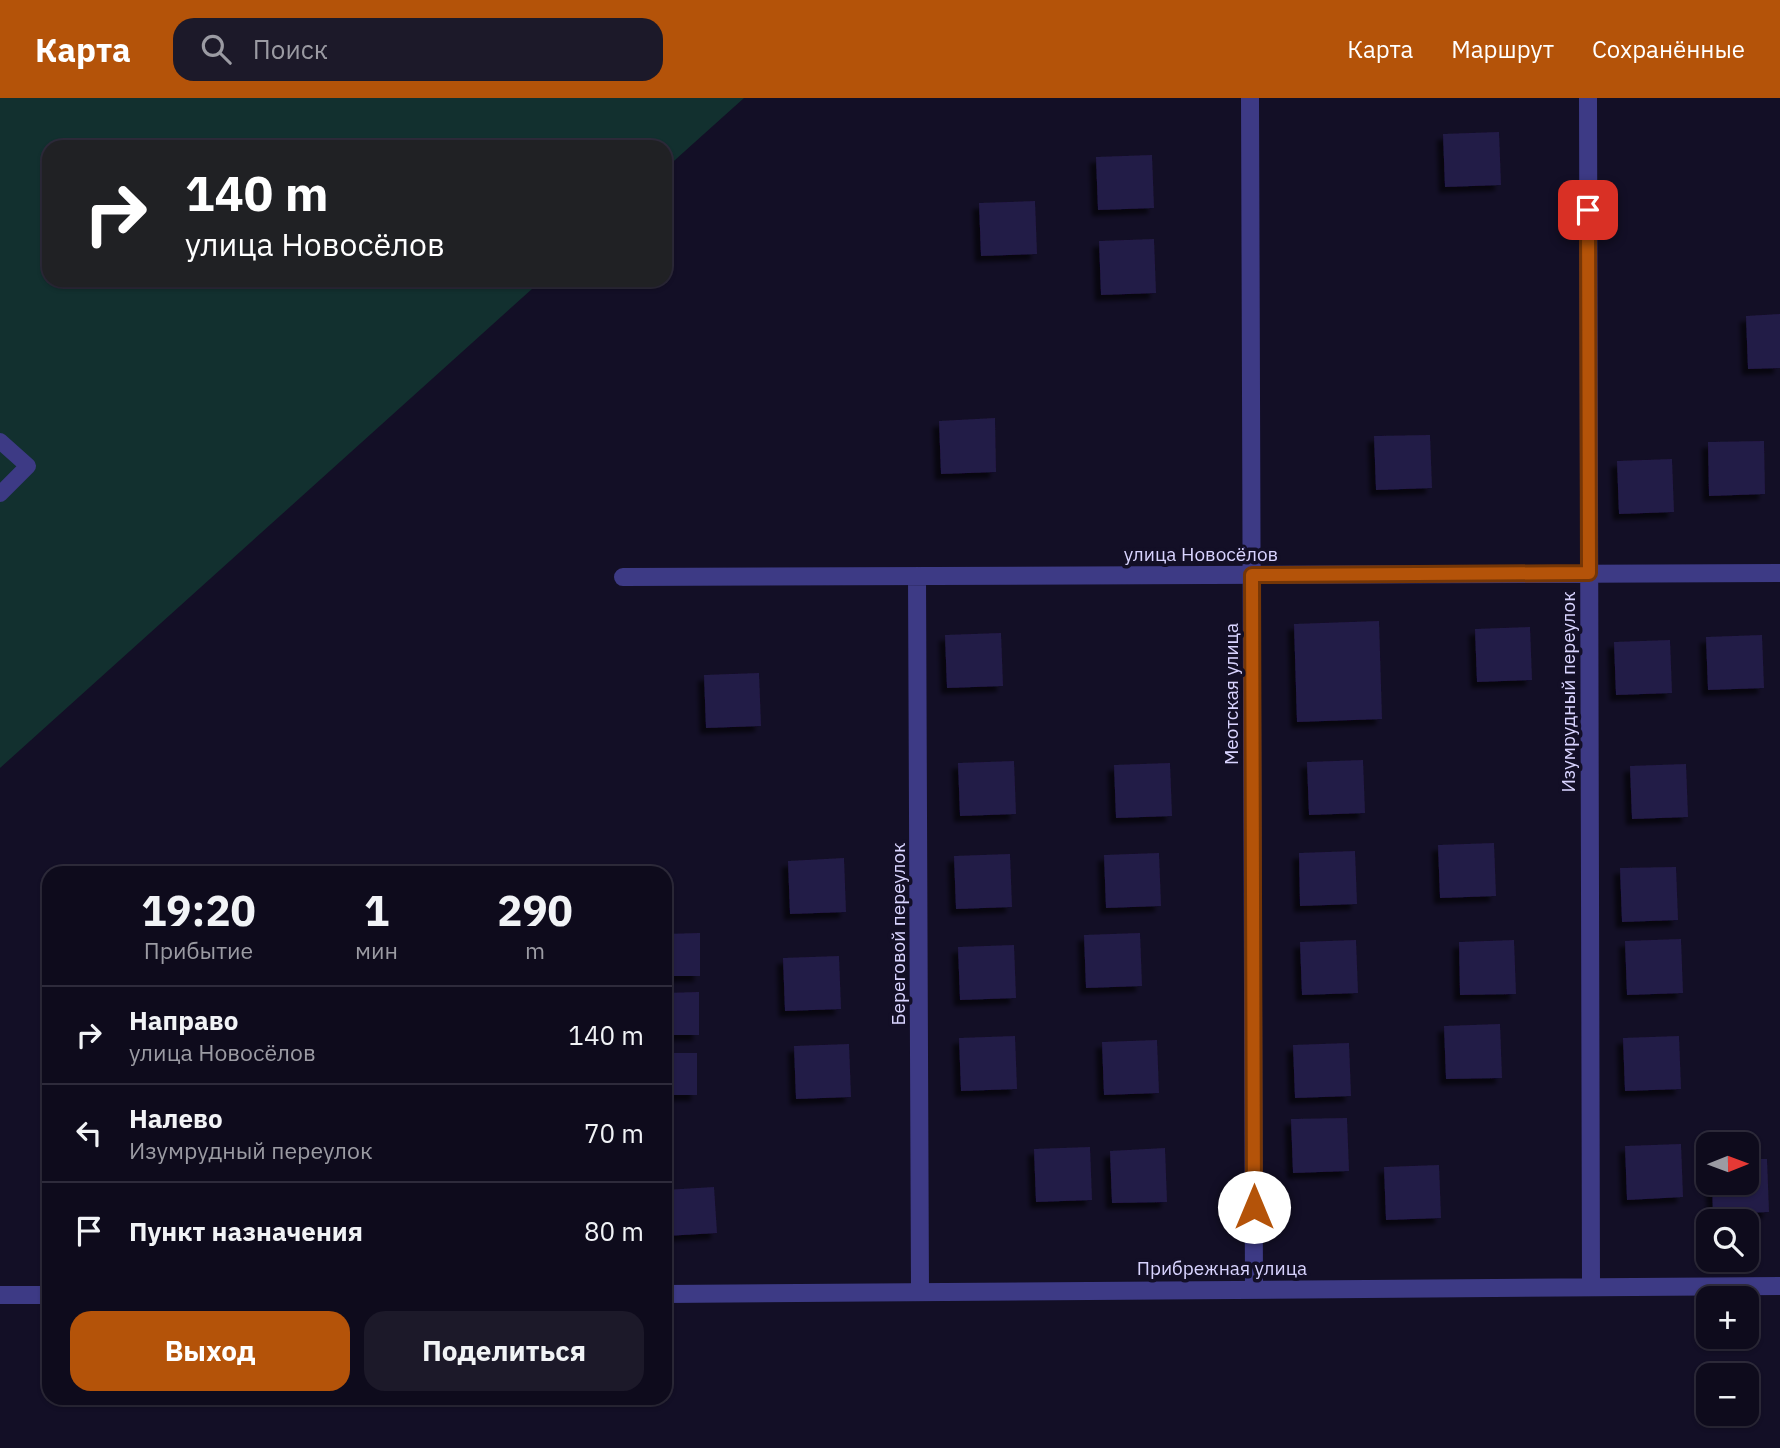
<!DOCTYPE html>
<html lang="ru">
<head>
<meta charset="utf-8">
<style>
  body { margin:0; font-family:"IBM Plex Sans",sans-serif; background:#1c1929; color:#f1f3f6; height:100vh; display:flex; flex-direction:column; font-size:26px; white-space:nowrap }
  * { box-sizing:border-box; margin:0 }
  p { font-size:23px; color:#9b9ba3 }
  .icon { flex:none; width:38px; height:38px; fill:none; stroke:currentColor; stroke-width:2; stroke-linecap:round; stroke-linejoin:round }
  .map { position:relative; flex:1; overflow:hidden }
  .drawer { position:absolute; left:42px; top:768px; width:630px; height:539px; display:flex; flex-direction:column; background:#0e0b1c; border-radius:21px; box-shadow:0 2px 5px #0004,0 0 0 2px #2e2b3b }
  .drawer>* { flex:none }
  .guide { position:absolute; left:42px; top:42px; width:630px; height:147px; border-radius:21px; box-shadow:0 2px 5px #0004,0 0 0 2px #2e2b3b; background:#202124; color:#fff; overflow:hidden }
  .needle { width:46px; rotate:89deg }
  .fabs { position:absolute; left:1696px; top:1034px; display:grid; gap:14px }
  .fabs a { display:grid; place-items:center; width:63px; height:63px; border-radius:14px; background:#0e0b1c; box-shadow:0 2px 5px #0004,0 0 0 2px #2e2b3b; font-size:35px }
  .pin { position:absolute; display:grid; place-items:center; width:60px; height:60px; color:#fff; margin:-30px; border-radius:14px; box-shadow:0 4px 10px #0006 }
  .me { position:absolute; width:77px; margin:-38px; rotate:0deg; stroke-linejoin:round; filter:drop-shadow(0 0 5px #0008) }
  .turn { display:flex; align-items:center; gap:24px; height:147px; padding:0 28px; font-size:32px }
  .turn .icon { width:91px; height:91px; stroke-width:2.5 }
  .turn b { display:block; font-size:49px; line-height:60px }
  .eta { display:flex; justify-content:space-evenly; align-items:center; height:119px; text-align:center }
  .eta b { font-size:42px; font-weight:700; line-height:49px }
  .cta { display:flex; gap:14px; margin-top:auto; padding:14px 28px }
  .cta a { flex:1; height:80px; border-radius:21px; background:#b45309; color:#fff; font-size:28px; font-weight:700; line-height:80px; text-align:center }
  .cta a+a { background:#1c1929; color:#f1f3f6 }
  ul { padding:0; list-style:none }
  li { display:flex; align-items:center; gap:21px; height:98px; padding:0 28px; border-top:2px solid #2e2b3b }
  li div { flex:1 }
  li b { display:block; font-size:26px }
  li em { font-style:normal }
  header { display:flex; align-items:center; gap:42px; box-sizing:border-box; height:98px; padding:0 35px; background:#b45309; color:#fff }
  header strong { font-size:33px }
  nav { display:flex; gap:38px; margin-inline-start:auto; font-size:24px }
  .search { width:490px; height:63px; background:#1c1929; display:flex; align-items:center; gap:18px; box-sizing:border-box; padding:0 24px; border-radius:21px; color:#9b9ba3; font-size:26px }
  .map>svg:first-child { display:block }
  .green { fill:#12302f }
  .building { fill:#241b47; filter:url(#shadow) }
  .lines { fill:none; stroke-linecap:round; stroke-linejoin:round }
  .lane { stroke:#3d3a85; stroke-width:16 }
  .street { stroke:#3d3a85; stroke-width:18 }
  .route-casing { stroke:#753606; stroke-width:18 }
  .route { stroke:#b45309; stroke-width:12 }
  .labels { text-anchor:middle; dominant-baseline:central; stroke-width:7; stroke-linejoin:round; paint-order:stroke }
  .street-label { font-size:19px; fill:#d9d4ff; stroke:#130f26 }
</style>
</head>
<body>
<header>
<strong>Карта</strong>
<div class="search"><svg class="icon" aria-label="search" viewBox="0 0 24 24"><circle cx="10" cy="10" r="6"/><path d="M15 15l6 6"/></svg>Поиск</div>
<nav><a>Карта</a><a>Маршрут</a><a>Сохранённые</a></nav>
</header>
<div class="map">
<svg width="1780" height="1350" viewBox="0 0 1780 1350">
  <defs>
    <filter id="shadow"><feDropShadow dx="-6" dy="6" stdDeviation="2" flood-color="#0009"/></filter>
  </defs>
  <rect width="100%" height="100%" fill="#130f26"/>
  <path class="green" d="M0 0H744L665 71V49H49V182H542L0 670Z"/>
  <path class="building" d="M1499 34 1501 87 1445 89 1443 36Z
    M1152 57 1154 110 1098 112 1096 59Z
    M1035 103 1037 156 981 158 979 105Z
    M1154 141 1156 195 1101 197 1099 143Z
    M1780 216V270L1748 271 1746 218Z
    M995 320 996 374 941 376 939 323Z
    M1430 337 1432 390 1376 392 1374 338Z
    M1764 343 1765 396 1709 398 1708 344Z
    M1672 361 1674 414 1619 416 1617 363Z
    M1379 523 1382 621 1297 624 1294 526Z
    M1530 529 1532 582 1477 584 1475 531Z
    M1001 535 1003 588 947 590 945 537Z
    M1762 537 1764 590 1708 592 1706 539Z
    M1670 542 1672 595 1616 597 1614 544Z
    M759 575 761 628 706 630 704 577Z
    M1363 662 1365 715 1309 717 1307 664Z
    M1014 663 1016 716 960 718 958 665Z
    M1170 665 1172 718 1116 720 1114 667Z
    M1686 666 1688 719 1632 721 1630 668Z
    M1494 745 1496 798 1440 800 1438 747Z
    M1355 753 1357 806 1300 808 1299 755Z
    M1159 755 1161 808 1106 810 1104 757Z
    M1010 756 1012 809 956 811 954 758Z
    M844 760 846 814 790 816 788 763Z
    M1676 769 1678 822 1622 824 1620 770Z
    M700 835V878H665V836Z
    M1140 835 1142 888 1086 890 1084 837Z
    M1681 841 1683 895 1627 897 1625 843Z
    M1356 842 1358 895 1302 897 1300 844Z
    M1514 842 1516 896 1460 897 1459 844Z
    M1014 847 1016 900 960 902 958 849Z
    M839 858 841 911 785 913 783 860Z
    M699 894V937H665V895Z
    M1500 926 1502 980 1446 981 1444 928Z
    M1015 938 1017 991 961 993 959 940Z
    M1679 938 1681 991 1625 993 1623 940Z
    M1157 942 1159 995 1104 997 1102 944Z
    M1349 945 1351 998 1295 1000 1293 947Z
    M849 946 851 999 796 1001 794 948Z
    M665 955H697V997H665Z
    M1347 1020 1349 1073 1293 1075 1291 1021Z
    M1681 1046 1683 1099 1627 1102 1625 1048Z
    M1090 1049 1092 1102 1036 1104 1034 1051Z
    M1165 1050 1167 1104 1112 1105 1110 1053Z
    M1746 1061H1767L1769 1114 1713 1116 1712 1085H1746Z
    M1439 1067 1441 1120 1386 1122 1384 1069Z
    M714 1089 717 1135 666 1138 665 1092Z"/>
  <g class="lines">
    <path class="lane" d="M0 343 28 368 0 396"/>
    <path class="street" d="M1250 0 1254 1191
      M1588 0 1591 1189
      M917 478 920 1194
      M623 479 1780 475
      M665 1196 1780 1188
      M0 1197H49"/>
  </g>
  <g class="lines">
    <g class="route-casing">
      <path id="route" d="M1254 1109 1252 477 1589 475 1588 112"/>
    </g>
    <use href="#route" class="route"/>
  </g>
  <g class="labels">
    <g class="street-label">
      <text x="1201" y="456">улица Новосёлов</text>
      <text transform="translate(1568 594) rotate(-90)">Изумрудный переулок</text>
      <text transform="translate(1231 596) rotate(-90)">Меотская улица</text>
      <text transform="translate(898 836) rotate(-90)">Береговой переулок</text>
      <text x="1222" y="1170">Прибрежная улица</text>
    </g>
  </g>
</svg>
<div class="fabs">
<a><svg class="needle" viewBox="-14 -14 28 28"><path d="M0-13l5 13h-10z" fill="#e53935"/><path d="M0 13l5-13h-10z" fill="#9b9ba3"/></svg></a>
<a><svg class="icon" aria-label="search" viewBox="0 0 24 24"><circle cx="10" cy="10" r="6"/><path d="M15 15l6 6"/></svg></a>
<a>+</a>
<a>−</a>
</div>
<div class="pin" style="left:1588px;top:112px;background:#d93025"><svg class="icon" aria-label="arrive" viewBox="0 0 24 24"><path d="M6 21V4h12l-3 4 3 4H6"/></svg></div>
<svg class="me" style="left:1254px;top:1109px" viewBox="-20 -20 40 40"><circle r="19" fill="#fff"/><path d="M0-13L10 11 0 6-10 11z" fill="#b45309"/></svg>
<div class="guide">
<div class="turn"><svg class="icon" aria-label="right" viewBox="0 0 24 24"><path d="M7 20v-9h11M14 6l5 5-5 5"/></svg><div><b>140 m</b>улица Новосёлов</div></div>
</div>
<section class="drawer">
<div class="eta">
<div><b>19:20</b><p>Прибытие</p></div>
<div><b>1</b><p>мин</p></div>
<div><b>290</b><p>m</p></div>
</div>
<ul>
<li><svg class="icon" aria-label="right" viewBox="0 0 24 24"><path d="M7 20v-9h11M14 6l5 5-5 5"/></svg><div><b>Направо</b><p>улица Новосёлов</p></div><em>140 m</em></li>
<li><svg class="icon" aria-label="left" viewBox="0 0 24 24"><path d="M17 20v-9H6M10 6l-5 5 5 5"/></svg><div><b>Налево</b><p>Изумрудный переулок</p></div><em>70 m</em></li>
<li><svg class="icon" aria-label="arrive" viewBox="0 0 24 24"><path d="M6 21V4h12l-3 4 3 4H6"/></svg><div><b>Пункт назначения</b></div><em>80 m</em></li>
</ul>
<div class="cta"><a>Выход</a><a>Поделиться</a></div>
</section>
</div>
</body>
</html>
